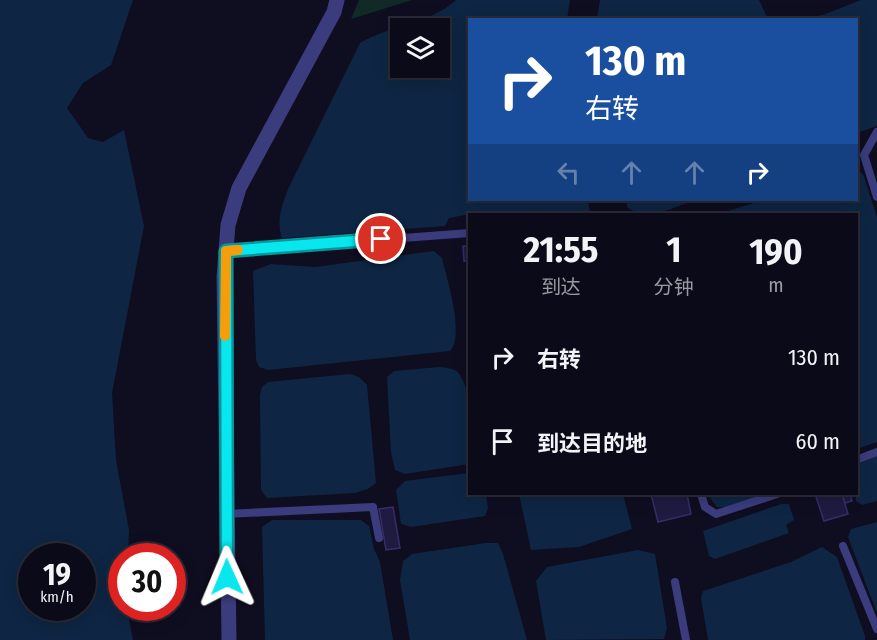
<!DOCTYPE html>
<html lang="zh">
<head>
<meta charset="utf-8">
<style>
  body { margin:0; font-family:"Fira Sans Condensed","Noto Sans SC",sans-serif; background:#141321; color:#f1f3f6; height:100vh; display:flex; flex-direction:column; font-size:22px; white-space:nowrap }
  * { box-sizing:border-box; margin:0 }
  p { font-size:20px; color:#9a9aa2 }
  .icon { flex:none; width:33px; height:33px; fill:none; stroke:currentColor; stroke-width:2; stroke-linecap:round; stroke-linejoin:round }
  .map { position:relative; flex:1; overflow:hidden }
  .details { position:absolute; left:468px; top:213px; width:390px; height:282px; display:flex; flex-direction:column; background:#0b0a18; border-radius:0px; box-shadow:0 3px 15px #0003,0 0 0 2px #2b2b37 }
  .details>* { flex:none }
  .top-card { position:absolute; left:468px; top:18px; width:390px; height:183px; border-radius:0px; box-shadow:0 3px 15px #0003,0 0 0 2px #2b2b37; background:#1a4fa0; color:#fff; overflow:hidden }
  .fabs { position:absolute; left:390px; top:18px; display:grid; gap:12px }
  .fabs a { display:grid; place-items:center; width:60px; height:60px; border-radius:0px; background:#0b0a18; box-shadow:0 3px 15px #0003,0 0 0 2px #2b2b37; font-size:30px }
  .speed { position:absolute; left:18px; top:543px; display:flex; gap:12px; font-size:30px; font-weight:700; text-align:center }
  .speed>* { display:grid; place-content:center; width:78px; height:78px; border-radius:50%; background:#0b0a18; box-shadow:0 3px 15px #0003,0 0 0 2px #2b2b37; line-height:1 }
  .speed small { font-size:15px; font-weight:400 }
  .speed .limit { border:9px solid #d22; background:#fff; color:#111 }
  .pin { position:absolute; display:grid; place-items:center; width:51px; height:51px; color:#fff; margin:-26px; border:3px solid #fff; border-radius:50%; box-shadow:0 2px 6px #0007 }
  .me { position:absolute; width:66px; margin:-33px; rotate:359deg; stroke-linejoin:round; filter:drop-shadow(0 0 4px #0008) }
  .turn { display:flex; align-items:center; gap:21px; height:126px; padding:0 18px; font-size:27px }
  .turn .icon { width:78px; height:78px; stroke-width:2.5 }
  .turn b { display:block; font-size:42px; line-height:51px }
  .lanes { display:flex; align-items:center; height:57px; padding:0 18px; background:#0003; justify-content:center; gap:30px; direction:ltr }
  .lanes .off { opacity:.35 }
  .eta { display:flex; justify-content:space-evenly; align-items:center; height:102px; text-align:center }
  .eta b { font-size:36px; font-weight:700; line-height:42px }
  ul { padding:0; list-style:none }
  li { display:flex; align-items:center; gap:18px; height:84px; padding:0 18px }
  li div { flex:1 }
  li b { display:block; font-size:22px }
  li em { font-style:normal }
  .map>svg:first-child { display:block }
  .green { fill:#112927 }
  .water { fill:#0e2643; fill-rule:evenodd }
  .building { fill:#1f1a40; stroke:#352d6b; stroke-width:1.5 }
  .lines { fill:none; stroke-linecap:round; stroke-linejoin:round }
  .service { stroke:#3a3c7d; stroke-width:8 }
  .minor { stroke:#3a3c7d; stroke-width:15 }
  .route-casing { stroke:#06969b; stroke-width:15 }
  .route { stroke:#09e7ee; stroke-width:10 }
  .slow { stroke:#f59e0b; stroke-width:10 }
</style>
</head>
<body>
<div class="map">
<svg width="877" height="640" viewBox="0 0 877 640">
  <rect width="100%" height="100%" fill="#0f0d20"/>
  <path class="green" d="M359 0H412L351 19Z"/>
  <path class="water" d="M0 0H133L111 65 83 83 67 108 88 138 103 142 124 130 144 226 112 393 116 460 129 530 128 556H122V608H127L133 640H0ZM32 556H82V608H32Z
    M456 0H570L567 19 470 20V200H588L590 214H470L449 218 445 226 282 238C276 221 282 205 288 189L360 43C390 25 430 24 456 0ZM400 28H440V68H400Z
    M600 0H759L768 19H597Z
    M861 0H877V126L857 133 856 20 797 19 823 15Z
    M857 170 863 174 877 217V442L857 449 856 214H719L763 200H856Z
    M626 200H695C673 207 648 223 627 207Z
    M434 251 442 258C447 280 465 334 450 351L268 370 259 367 256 360 253 271 271 264 315 267Z
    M439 367C447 368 456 368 460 375 474 397 470 440 469 464L405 474 395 470 391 452 387 377 394 371Z
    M350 374 359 377 367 385 376 483 368 489 355 493 267 498 261 490 260 395 262 387 268 382Z
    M877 456V501L862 505 856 501V465Z
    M469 473 470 494H486L488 508 485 516 411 527 401 524 396 490 405 481Z
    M519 494H623L632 529 579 547 531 550Z
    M707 494H764L726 507H717Z
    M781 504H789L794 520 786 525 789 533 715 559 709 556 703 531Z
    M272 520H361L369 526 374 549 380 562 393 640H265L262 527Z
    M877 522V613L848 537 851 529Z
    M486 543H498L503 554 527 640H410L400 580 403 561 412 554Z
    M822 547 837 557 865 636V640H708L701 598 703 591 791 562Z
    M638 550 655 554 667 628 664 639 546 640 536 581 547 567Z"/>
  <path class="building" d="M463 246H470V260L464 261Z
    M651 494H687L691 514 658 522Z
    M815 494H842L848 514 824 521Z
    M842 494H850L852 501 845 503Z
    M393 507 400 548 386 550 379 509Z"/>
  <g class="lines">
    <path class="service" d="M877 132 864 155 877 197
      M226 251 470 233
      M856 460 877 452
      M701 494 705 507 716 514 777 494
      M225 514 373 507 379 538
      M843 546 877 629
      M675 582 686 640"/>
    <path class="minor" d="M229 640 224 277 228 225 239 188 334 12 337 0"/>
  </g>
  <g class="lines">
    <g class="route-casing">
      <path id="route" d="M227 577 226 251 381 239"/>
    </g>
    <use href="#route" class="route"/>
    <path class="slow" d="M225 336 226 251 238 250"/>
  </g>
</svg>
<div class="fabs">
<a><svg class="icon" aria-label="layers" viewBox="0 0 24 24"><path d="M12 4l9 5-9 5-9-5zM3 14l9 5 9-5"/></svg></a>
</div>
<div class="speed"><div>19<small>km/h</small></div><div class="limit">30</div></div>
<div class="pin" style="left:381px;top:239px;background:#d93025"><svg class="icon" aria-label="arrive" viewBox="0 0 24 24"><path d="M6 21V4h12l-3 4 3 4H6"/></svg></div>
<svg class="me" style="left:227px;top:577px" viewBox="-20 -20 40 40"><path d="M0-17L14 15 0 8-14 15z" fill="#09e7ee" stroke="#fff" stroke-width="4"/></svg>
<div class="top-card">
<div class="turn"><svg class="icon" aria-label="right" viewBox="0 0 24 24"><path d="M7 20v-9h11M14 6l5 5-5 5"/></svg><div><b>130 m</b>右转</div></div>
<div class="lanes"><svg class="icon off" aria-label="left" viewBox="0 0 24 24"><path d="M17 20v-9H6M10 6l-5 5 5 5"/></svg><svg class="icon off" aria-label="ahead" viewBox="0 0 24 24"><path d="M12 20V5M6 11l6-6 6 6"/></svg><svg class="icon off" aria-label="ahead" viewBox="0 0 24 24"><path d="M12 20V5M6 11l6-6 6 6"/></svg><svg class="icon" aria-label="right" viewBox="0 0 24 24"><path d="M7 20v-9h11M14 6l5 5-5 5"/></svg></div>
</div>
<section class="details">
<div class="eta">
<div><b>21:55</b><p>到达</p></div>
<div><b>1</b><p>分钟</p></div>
<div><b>190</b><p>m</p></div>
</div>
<ul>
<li><svg class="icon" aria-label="right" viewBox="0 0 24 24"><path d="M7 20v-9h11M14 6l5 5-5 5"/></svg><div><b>右转</b></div><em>130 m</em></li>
<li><svg class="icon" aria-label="arrive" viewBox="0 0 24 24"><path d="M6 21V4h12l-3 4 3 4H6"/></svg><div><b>到达目的地</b></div><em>60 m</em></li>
</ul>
</section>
</div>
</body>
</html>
